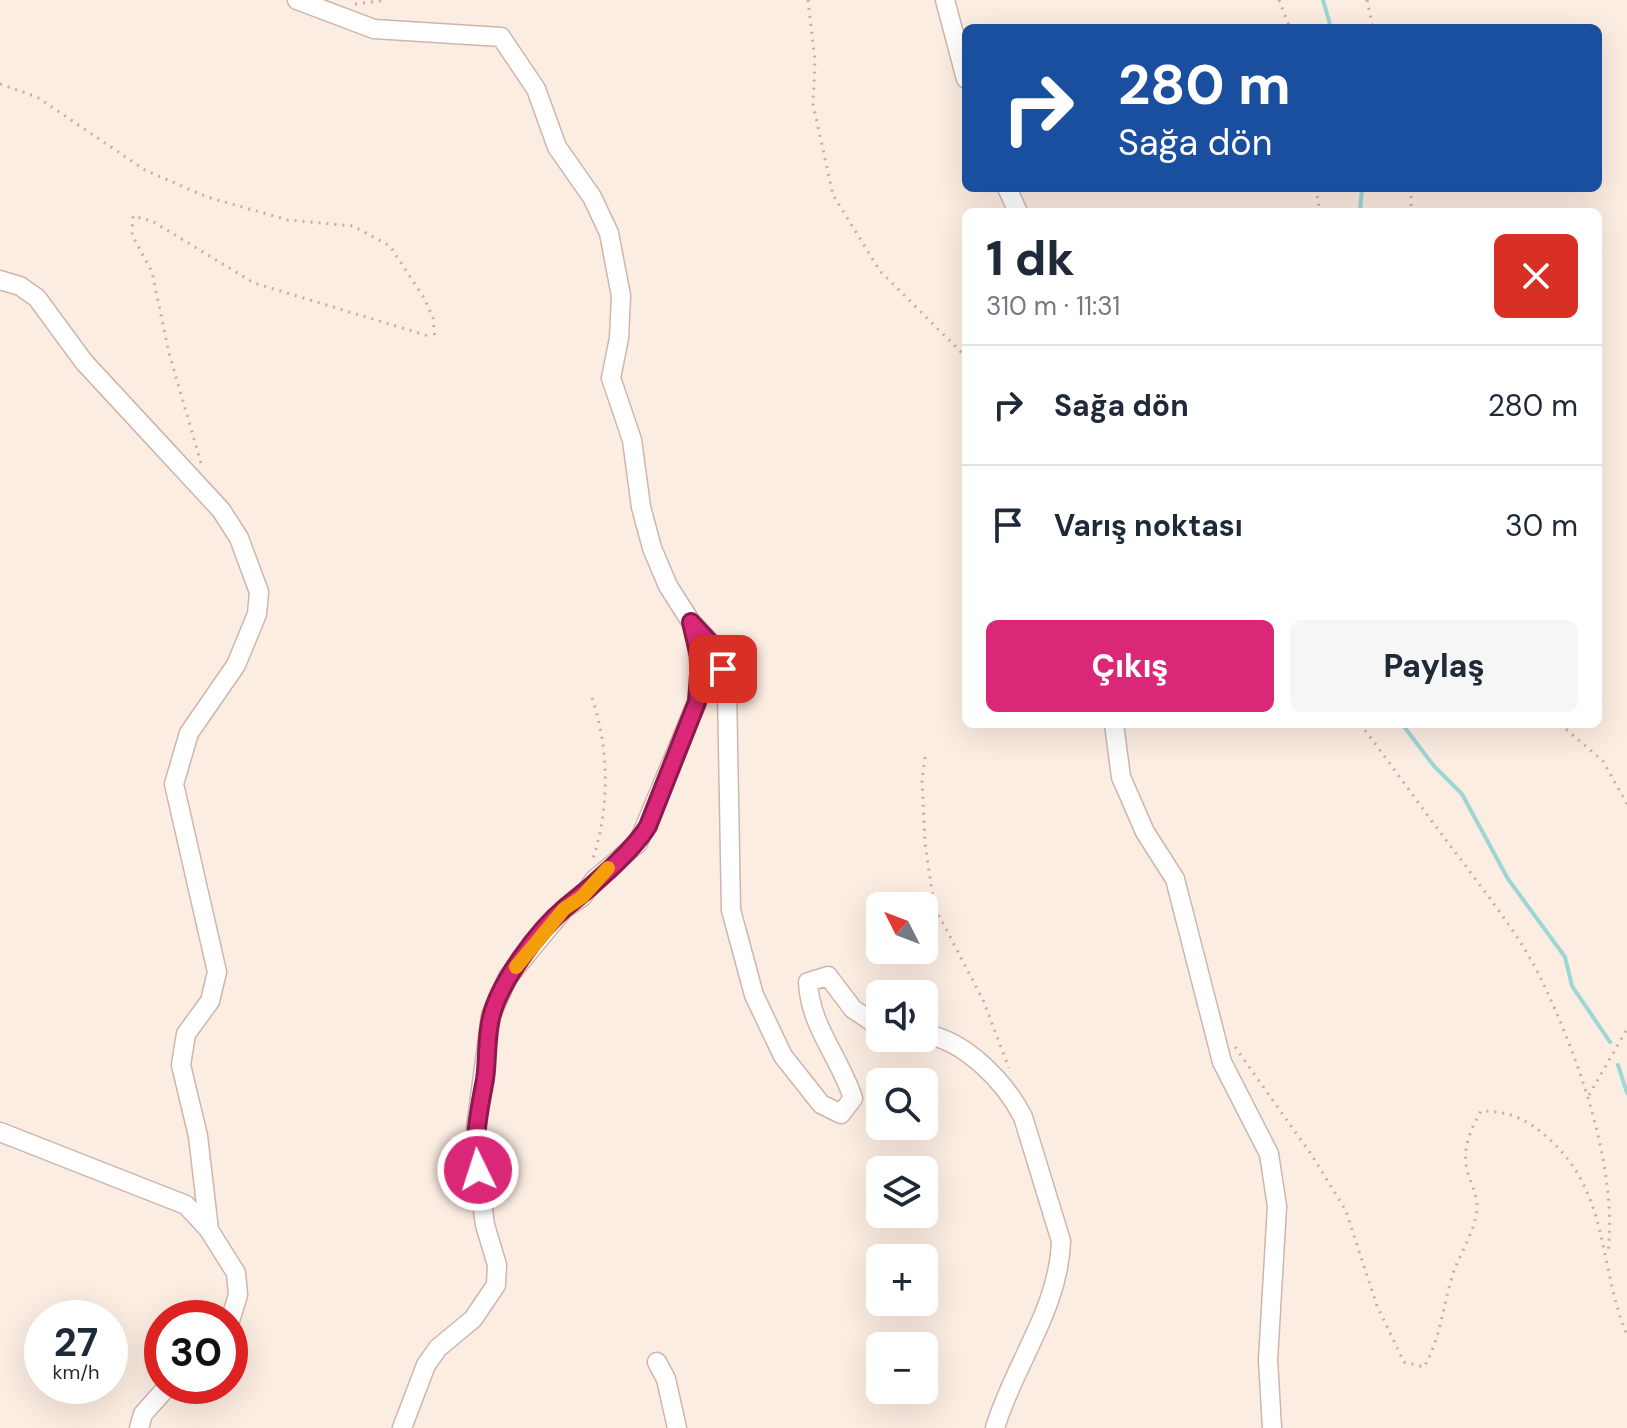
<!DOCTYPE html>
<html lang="tr">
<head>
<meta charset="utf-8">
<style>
  body { margin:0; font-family:"DM Sans",sans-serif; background:#f6f6f7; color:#1f2937; height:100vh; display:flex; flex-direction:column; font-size:30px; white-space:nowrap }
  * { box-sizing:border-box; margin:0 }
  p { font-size:26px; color:#747a83 }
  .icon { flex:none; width:44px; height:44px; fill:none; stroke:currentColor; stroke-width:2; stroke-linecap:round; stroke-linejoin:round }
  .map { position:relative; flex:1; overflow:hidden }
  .sheet { position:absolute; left:962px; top:208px; width:640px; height:520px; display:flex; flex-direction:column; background:#fff; border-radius:12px; box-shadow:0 8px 32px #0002 }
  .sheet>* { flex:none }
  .hud { position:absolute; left:962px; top:24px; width:640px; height:168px; border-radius:12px; box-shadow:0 8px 32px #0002; background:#1a4fa0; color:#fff; overflow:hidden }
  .needle { width:52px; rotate:312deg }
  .buttons { position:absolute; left:866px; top:892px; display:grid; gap:16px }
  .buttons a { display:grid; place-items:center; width:72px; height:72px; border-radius:12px; background:#fff; box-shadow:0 8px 32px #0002; font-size:40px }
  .speed { position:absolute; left:24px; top:1300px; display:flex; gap:16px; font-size:40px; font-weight:700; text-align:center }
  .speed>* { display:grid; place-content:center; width:104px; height:104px; border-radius:50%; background:#fff; box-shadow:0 8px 32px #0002; line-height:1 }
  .speed small { font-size:20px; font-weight:400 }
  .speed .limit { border:12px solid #d22; background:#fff; color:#111 }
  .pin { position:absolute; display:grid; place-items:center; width:68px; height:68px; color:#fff; margin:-34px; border-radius:16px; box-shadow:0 4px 12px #0006 }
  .me { position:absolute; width:88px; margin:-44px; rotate:356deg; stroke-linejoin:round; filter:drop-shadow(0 0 6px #0008) }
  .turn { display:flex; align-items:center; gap:28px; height:168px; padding:0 24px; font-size:36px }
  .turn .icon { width:104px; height:104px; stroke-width:2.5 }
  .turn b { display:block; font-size:56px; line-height:68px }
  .round { display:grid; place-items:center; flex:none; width:84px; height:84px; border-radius:12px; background:#f6f6f7 }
  .head { display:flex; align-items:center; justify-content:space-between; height:136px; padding:0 24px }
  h1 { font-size:48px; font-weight:800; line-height:60px }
  .button { display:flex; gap:16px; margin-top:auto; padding:16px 24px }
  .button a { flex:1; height:92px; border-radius:12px; background:#db2777; color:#fff; font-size:32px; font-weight:800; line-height:92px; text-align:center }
  .button a+a { background:#f6f6f7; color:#1f2937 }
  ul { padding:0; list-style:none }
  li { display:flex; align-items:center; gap:24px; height:120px; padding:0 24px; border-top:2px solid #e0e1e3 }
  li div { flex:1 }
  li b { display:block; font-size:30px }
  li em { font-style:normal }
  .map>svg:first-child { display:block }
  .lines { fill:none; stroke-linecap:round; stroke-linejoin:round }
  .stream { stroke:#9ed6d4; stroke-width:4 }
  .minor-casing { stroke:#cfb5ac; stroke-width:21 }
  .path { stroke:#d5a89e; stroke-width:3; stroke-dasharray:2 6; stroke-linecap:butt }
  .minor { stroke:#fff; stroke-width:18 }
  .route-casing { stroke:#8e194d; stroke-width:20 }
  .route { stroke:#db2777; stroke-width:14 }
  .slow { stroke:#f59e0b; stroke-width:14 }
</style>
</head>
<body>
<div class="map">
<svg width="1627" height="1428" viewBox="0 0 1627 1428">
  <rect width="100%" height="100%" fill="#fcede2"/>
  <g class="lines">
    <path class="stream" d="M1323 0 1331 28
      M1360 212 1362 188
      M1402 724 1434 766 1462 794 1508 879 1565 957 1572 986 1610 1042
      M1618 1065 1627 1093"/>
    <g class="minor-casing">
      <path id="minor" d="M297 0 374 29 501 37 536 89 557 147 592 197 609 233 621 296 619 338 611 378 632 440 641 507 652 548 668 586 691 622 697 641 701 681 697 702 638 843 594 880 582 897 564 909 508 977 491 1015 474 1143 485 1225 497 1265 496 1285 473 1319 438 1348 426 1365 402 1428
        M945 0 966 79
        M1007 188 1018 212
        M0 280 20 286 37 298 84 362 221 510 239 538 259 592 257 614 236 665 189 733 174 784 217 972 210 1001 186 1034 181 1065 198 1136 209 1230
        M694 625 717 650 727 689 731 910 754 995 783 1056 821 1104 841 1114 853 1098C839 1056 810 1026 808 982L828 976 853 1009 880 1027
        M1114 724 1121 777 1145 832 1175 879 1222 1062 1269 1154 1277 1206 1268 1360 1272 1428
        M924 1034C965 1040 1005 1082 1023 1117L1061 1241C1059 1309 1014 1364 995 1428
        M0 1132 186 1205 209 1230 236 1273 238 1295 230 1321
        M657 1362 666 1379 677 1428
        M139 1428 143 1414 168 1386"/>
    </g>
    <path class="path" d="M808 0 815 61 813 104 833 195 880 271 966 357
      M1279 0 1290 28
      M1367 0 1373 28
      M355 4 387 0
      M0 84 37 97 145 170 207 197 288 220 353 226 390 246 424 298 433 318 435 340
      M1316 188 1320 212
      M1411 188V212
      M201 463 169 353 152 272 132 235 133 216 152 221 254 283 432 337
      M592 698C609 747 610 808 593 858
      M1360 724C1395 769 1427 816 1462 861 1490 899 1523 940 1543 983 1579 1059 1618 1168 1608 1253
      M1560 724 1603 761 1627 804
      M925 757 922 779 925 843 934 906 983 1000 1009 1068
      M1235 1047 1313 1157 1346 1211 1377 1306 1404 1362 1424 1367C1442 1336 1443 1301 1455 1268 1463 1249 1474 1231 1477 1211 1478 1194 1470 1184 1467 1169 1462 1148 1471 1129 1481 1111 1509 1111 1527 1119 1548 1138 1610 1193 1598 1266 1627 1335
      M1589 1095 1627 1029"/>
    <use href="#minor" class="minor"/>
  </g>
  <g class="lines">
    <g class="route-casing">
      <path id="route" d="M478 1170C473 1137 479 1112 485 1079 488 1059 486 1038 491 1018 499 983 538 930 566 907 589 889 634 850 648 826L697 702 700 661 691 622 717 650 723 669"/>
    </g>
    <use href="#route" class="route"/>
    <path class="slow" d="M516 967 564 909 582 897 608 868"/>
  </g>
</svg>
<div class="buttons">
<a><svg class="needle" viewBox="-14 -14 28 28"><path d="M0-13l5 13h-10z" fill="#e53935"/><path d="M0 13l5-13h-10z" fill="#747a83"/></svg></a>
<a><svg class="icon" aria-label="sound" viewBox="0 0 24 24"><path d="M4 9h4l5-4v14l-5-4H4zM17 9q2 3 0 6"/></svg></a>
<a><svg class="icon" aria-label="search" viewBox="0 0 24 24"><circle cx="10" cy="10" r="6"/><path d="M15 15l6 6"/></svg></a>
<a><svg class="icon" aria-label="layers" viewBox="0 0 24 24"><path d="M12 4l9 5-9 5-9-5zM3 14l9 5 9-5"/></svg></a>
<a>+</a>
<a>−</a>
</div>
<div class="speed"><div>27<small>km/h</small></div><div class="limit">30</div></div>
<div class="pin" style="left:723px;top:669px;background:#d93025"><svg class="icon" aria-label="arrive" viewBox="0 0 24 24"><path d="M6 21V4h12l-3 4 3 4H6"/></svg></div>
<svg class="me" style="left:478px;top:1170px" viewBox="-20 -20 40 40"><circle r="17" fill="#db2777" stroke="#fff" stroke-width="3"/><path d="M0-11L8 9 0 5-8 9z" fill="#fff"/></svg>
<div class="hud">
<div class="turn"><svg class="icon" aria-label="right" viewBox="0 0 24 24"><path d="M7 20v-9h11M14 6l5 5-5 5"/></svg><div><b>280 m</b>Sağa dön</div></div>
</div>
<section class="sheet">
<div class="head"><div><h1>1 dk</h1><p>310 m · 11:31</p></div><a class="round" style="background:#d93025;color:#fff"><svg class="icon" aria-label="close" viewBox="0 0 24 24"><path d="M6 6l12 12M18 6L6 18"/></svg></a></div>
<ul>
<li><svg class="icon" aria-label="right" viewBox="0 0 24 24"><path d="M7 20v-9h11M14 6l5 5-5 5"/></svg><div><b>Sağa dön</b></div><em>280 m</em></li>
<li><svg class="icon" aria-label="arrive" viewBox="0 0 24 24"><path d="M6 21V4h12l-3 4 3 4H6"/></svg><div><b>Varış noktası</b></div><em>30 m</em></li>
</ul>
<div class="button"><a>Çıkış</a><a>Paylaş</a></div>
</section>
</div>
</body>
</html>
